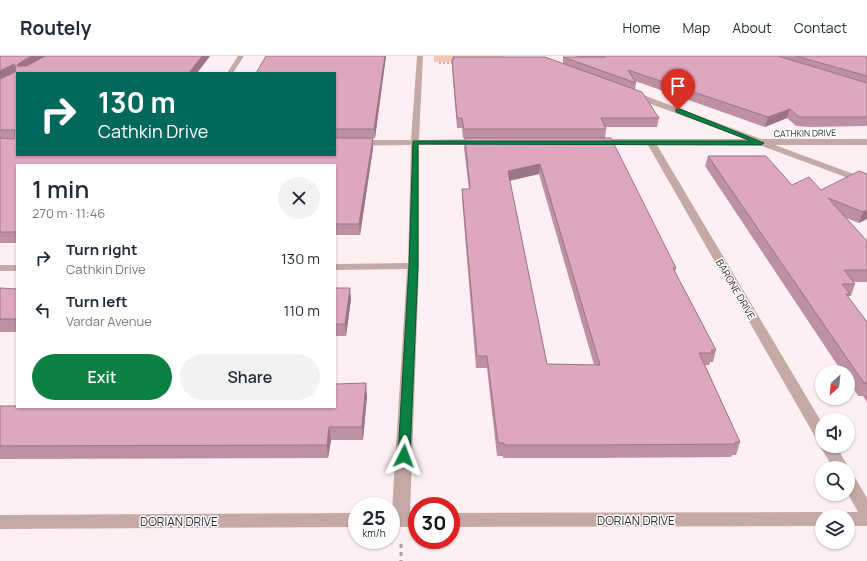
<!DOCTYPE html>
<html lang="en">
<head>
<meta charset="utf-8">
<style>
  body { margin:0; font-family:Manrope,sans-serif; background:#f2f2f3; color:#1f2937; height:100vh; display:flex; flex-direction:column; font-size:15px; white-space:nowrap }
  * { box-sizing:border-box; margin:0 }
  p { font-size:13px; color:#747a83 }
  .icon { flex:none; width:22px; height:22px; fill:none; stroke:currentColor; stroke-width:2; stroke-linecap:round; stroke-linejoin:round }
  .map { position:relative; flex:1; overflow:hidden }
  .sheet { position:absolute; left:16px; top:108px; width:320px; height:244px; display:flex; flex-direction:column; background:#fff; border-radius:0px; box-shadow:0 1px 3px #0004 }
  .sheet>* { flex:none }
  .banner { position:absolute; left:16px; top:16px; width:320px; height:84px; border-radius:0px; box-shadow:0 1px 3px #0004; background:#00695c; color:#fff; overflow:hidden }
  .needle { width:26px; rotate:207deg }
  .tools { position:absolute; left:815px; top:309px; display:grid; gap:8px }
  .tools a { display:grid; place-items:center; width:40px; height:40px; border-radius:50%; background:#fff; box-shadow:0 1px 3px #0004; font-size:20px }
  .speed { position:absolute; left:348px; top:441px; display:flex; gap:8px; font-size:20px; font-weight:700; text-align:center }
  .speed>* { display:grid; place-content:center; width:52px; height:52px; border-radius:50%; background:#fff; box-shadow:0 1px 3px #0004; line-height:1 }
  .speed small { font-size:10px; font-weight:400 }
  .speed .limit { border:6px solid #d22; background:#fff; color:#111 }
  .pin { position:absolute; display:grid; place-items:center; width:34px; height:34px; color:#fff; margin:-41px -17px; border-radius:50% 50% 50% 0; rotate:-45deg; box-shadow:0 0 4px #0007 }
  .pin .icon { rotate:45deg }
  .me { position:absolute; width:44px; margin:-22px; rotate:3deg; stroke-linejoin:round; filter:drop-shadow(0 0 3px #0008) }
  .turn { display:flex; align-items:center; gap:14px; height:84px; padding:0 16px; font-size:18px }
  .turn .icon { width:52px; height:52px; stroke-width:2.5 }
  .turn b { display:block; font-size:28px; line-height:34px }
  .round { display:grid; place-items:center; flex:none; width:42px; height:42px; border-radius:21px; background:#f2f2f3 }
  .headline { display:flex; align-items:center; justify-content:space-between; height:68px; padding:0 16px }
  h1 { font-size:24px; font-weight:600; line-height:30px }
  .action { display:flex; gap:8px; margin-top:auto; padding:8px 16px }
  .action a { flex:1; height:46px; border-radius:24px; background:#0b8043; color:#fff; font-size:16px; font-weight:600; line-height:46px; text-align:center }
  .action a+a { background:#f2f2f3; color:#1f2937 }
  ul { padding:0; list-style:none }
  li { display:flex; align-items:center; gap:12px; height:52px; padding:0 16px }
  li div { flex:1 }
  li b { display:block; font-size:15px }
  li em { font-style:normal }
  header { display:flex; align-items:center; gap:24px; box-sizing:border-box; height:56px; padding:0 20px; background:#fff; border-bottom:1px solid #e0e1e3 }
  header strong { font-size:19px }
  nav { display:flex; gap:22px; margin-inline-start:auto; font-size:14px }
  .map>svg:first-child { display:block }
  .green { fill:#f1c6b2 }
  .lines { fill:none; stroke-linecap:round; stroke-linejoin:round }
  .path-far1 { stroke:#ada2a4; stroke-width:1.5; stroke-dasharray:2 2; stroke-linecap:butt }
  .path { stroke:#ada2a4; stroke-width:3; stroke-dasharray:4 4; stroke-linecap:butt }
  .minor { fill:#c4a9a5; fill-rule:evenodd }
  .wall { fill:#be90a4; fill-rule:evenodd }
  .shaded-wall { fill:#9b7586 }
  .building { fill:#dda7bf; stroke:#9b7586; fill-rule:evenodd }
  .route { fill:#0b8043; stroke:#07532c }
  .labels { text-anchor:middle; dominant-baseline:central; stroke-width:3; stroke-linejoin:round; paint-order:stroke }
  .far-street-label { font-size:9px; fill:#2f2a2b; stroke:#fff }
  .street-label { font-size:10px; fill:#2f2a2b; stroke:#fff }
  .near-street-label { font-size:12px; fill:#2f2a2b; stroke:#fff }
</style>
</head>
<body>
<header>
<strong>Routely</strong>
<nav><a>Home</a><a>Map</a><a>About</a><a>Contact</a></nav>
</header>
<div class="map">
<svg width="867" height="505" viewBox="0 0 867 505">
  <rect width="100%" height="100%" fill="#fef0f2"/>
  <path class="green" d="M434 0H502L520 6H434Z"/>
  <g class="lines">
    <path class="path-far1" d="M439 7H454"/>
    <path class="path" d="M401 488V505"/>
    <path class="minor" d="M238 0H244L233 17H227Z
      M417 0H423L419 84 480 83 484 86 480 89H419V210L410 457H417V471H391L407 213 335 214V208L408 207 411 89 335 90V84H411Z
      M629 36H635L761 83H867V89H775L867 123V129L759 89H657L822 367V385L817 384 648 89H598L594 86 598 83H746L629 40Z
      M0 209H17V215H0Z
      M822 387V390H836L849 412 848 413 833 412 820 390Z
      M848 418 854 420 867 442V470H848V460H841L848 456H858L848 438Z
      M822 456 829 460H822V470L451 471V457Z
      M357 457V471L0 473V459Z"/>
  </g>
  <path class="wall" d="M0 0H210L197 17H17V99H335V17L266 0H386L375 82H373V92L360 179H335V109H17V187H0Z
    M574 0H867V70L809 71 796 70 787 62 765 71 635 25 636 27 635 33 659 62 657 71H606V73L605 82 676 212 675 216 716 294 713 306H710L709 309H705L740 386 736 399H732L731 401 594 402H503V400H497L487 312H476L462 143V133H469L464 92 465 82H463L462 72H457L452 12V3L563 8V1H577ZM539 118 583 271 594 309 547 308 510 125Z
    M708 100 792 129 821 134 867 118V117V163L859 167 846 162 867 185V226H853L855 228 851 240H849L848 241 867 266V346L863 340H858L848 324V316H842L705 110Z
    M0 232 17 233V276H0Z
    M335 232 351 243 346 280H335Z
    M367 340 363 384H331L328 402 0 403V350L335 351Z"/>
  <path class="shaded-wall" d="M31 0H47L20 16 17 10 18 8Z
    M202 0H210L197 17H189Z
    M385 0H386L375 82 374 73Z
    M14 8 16 17 0 24V15Z
    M790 53 787 62 765 71 768 61Z
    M373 82V92L360 179 359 168Z
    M540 108 539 118 507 125 508 115Z
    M867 154V163L859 167 863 156Z
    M350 232 351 243 346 280 345 268Z
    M366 327 367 340 363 384 362 371Z
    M329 371 331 384 328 402 327 389Z"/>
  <path class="building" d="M0 0H31L18 8 17 10H27L45 0H202L189 17H17V99H335V82H373L359 168H335V109H17V176H0V82L14 83 15 74H0V23L15 16 16 10 14 8 0 15Z
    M266 0H385L374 73H335V17H256Z
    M602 0H778L867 27V61H799L790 53 768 61 628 14 636 27 563 1H605Z
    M796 0H867V20Z
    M453 1H545L642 36 659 62H601L606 73H464L462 62H457L452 3H454Z
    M465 82H611L676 212H673L716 294H711L713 297H699L740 386H735L736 388 596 389H504V387H498L487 300H477L462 133H470ZM540 108 585 259 600 309 547 308 508 115Z
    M708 100H766L792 129 809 121 821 134 859 115 867 118V154L863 156 828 142 867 185V214H844L855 228H842L850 238H846L867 266V327H864Z
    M0 232 17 233V263H0Z
    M335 232H350L345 268H335Z
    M366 327 362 371H329L327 389 0 390V350H17V351H335V328Z"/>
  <path class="route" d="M676 53H680L764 87 761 89 418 88V210L410 400 408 403H400L398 400 409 210 413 85H751L676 56Z"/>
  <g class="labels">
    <g class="far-street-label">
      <text transform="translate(805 77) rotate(-1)">CATHKIN DRIVE</text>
    </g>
    <g class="street-label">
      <text transform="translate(736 233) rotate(60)">BARONE DRIVE</text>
    </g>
    <g class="near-street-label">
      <text x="636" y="464">DORIAN DRIVE</text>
      <text x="179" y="465">DORIAN DRIVE</text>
    </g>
  </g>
</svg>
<div class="tools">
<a><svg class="needle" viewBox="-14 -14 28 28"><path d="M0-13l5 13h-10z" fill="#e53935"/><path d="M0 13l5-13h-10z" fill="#747a83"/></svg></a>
<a><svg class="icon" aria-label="sound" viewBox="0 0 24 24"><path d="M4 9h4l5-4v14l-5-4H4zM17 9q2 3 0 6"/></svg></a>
<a><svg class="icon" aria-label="search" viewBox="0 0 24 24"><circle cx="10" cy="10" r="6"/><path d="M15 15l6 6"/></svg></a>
<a><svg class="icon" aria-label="layers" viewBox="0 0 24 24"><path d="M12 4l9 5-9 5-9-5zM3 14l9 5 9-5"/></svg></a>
</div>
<div class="speed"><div>25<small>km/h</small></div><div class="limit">30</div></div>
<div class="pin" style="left:678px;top:54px;background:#d93025"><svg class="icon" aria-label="arrive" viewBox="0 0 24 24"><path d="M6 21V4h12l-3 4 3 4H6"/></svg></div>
<svg class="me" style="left:404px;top:400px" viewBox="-20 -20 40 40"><path d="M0-17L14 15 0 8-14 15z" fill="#0b8043" stroke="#fff" stroke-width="4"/></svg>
<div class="banner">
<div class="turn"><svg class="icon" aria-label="right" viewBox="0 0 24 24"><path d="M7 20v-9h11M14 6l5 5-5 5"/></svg><div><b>130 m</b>Cathkin Drive</div></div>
</div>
<section class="sheet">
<div class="headline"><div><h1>1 min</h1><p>270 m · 11:46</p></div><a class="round"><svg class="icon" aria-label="close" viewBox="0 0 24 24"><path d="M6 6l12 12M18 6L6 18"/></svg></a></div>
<ul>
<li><svg class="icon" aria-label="right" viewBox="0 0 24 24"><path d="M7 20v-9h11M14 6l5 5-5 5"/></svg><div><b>Turn right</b><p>Cathkin Drive</p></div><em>130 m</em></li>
<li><svg class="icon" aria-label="left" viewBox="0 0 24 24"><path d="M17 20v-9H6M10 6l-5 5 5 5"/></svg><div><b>Turn left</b><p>Vardar Avenue</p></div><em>110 m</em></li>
</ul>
<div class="action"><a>Exit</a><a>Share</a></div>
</section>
</div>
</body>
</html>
